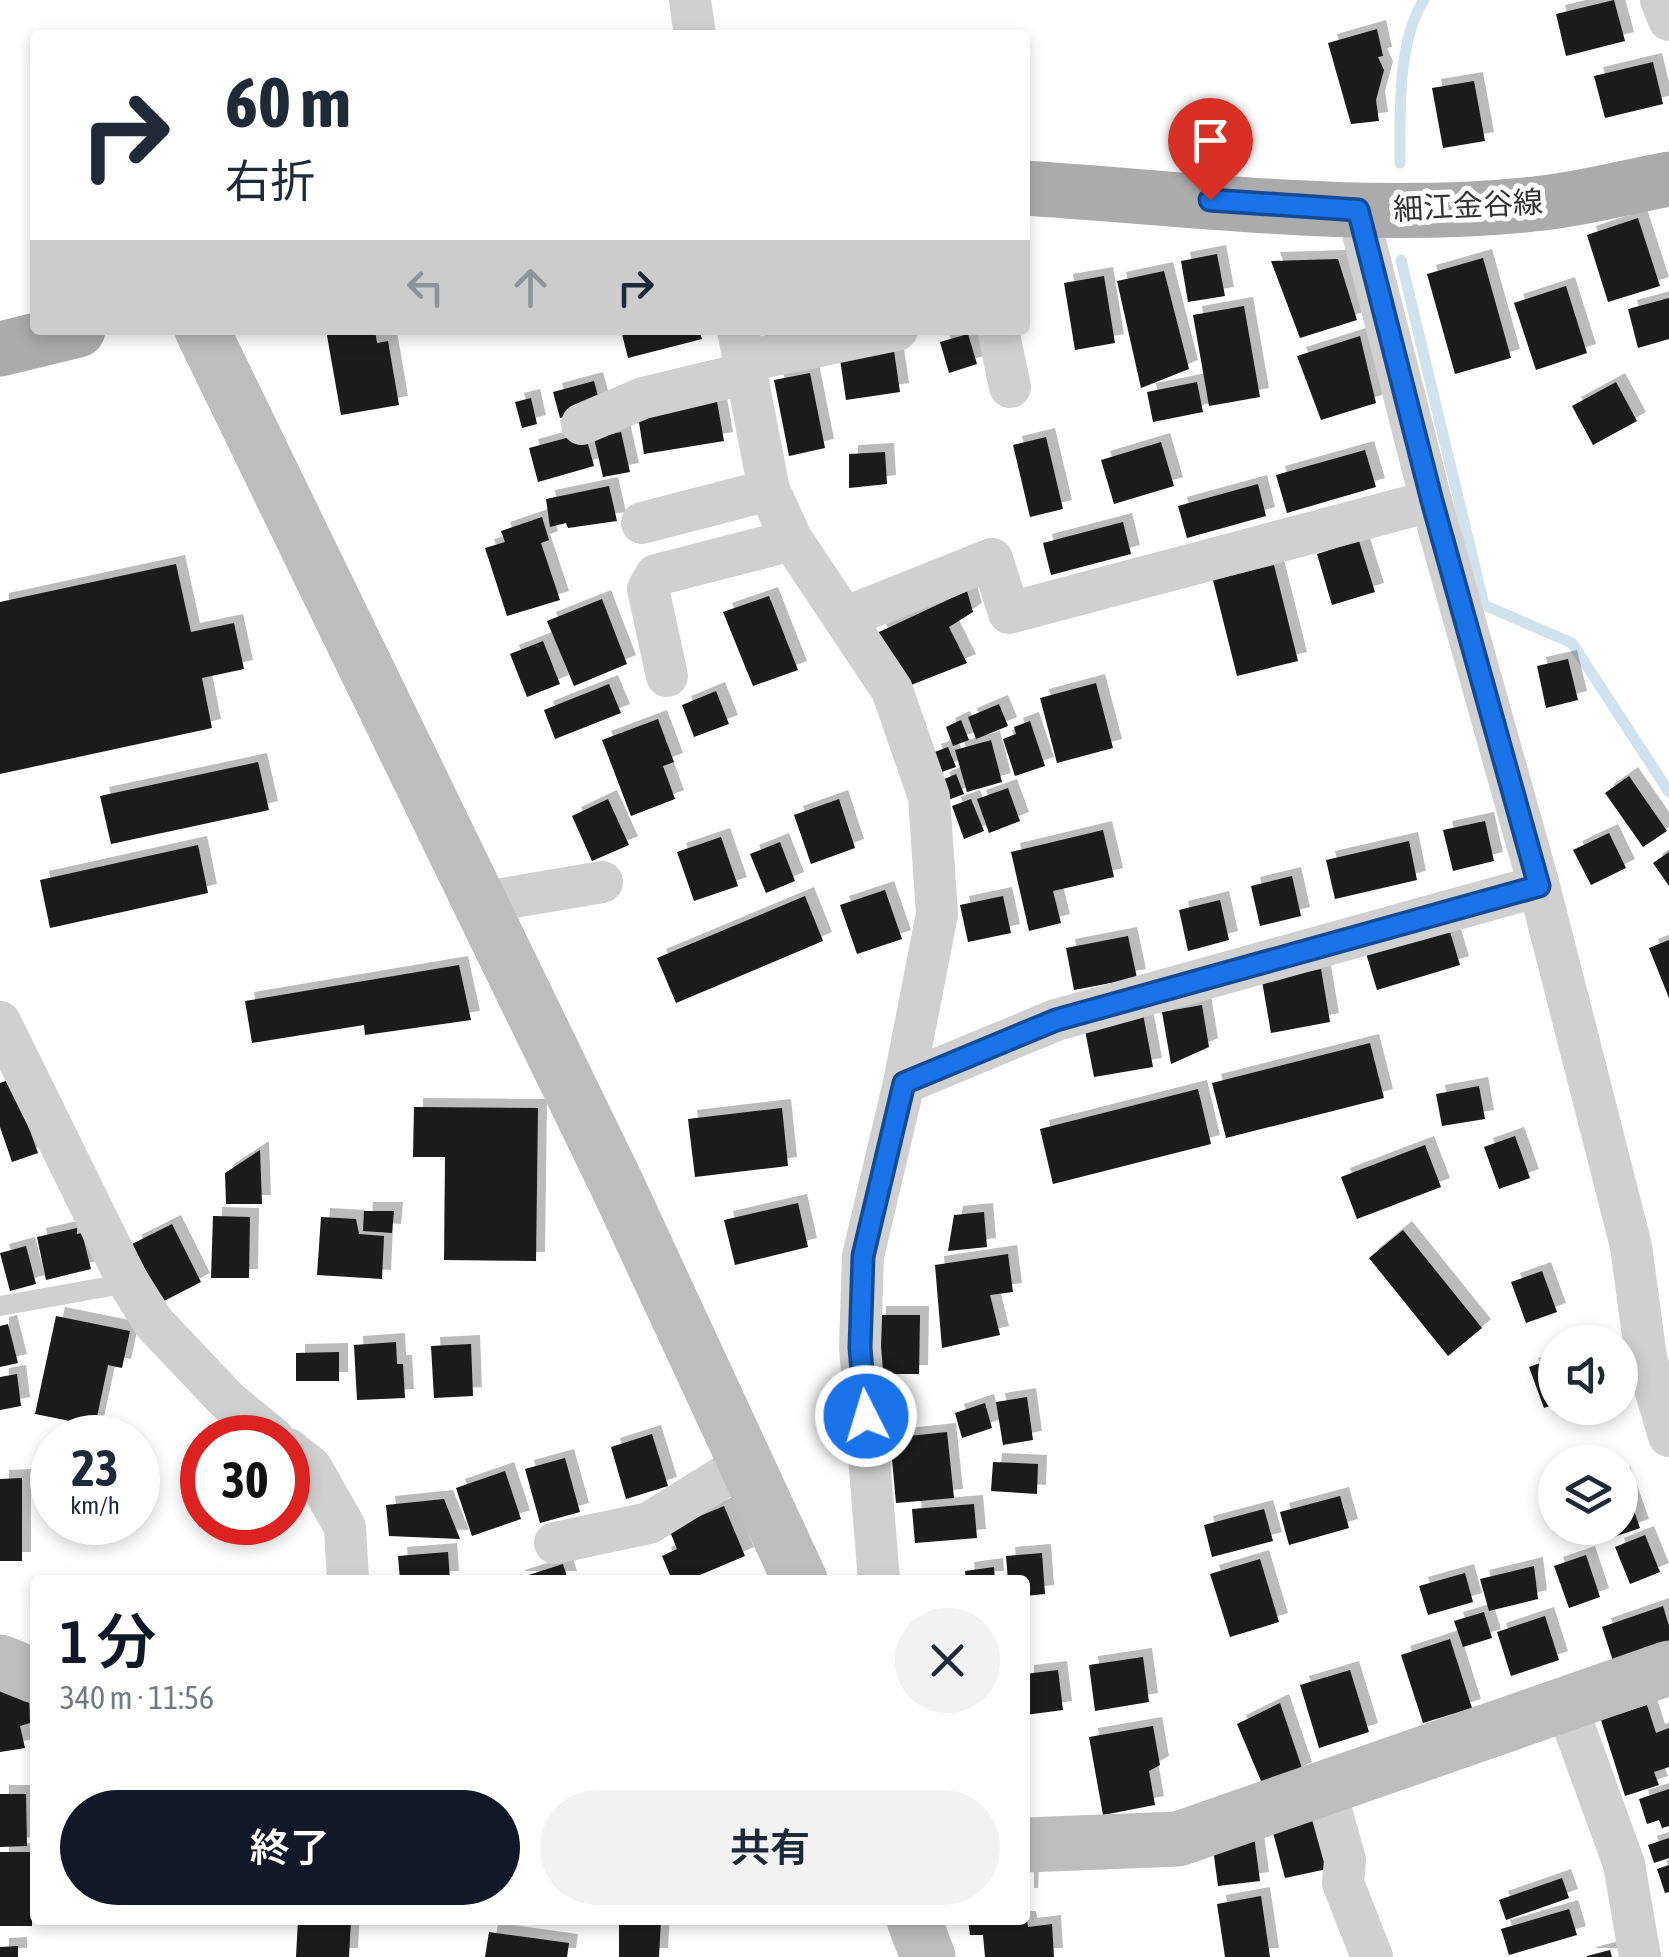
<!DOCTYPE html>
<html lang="ja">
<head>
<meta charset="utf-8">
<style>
  body { margin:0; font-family:"Asap Condensed","Noto Sans JP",sans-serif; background:#f2f2f3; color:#1f2937; height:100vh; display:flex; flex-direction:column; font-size:38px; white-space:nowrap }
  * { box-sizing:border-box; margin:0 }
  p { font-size:32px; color:#747a83 }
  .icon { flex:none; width:55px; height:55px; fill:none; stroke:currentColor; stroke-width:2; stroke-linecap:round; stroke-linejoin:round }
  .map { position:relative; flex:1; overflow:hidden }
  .sheet { position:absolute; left:30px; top:1575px; width:1000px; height:350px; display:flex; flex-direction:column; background:#fff; border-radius:10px; box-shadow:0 5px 15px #0003 }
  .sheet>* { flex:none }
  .banner { position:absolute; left:30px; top:30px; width:1000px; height:305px; border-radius:10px; box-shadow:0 5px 15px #0003; background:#fff; color:#1f2937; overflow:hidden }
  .buttons { position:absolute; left:1538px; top:1325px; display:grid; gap:20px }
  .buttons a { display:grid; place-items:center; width:100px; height:100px; border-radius:50%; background:#fff; box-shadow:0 5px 15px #0003; font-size:50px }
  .speed { position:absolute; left:30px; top:1415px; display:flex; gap:20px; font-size:50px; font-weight:700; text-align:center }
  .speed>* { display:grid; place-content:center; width:130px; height:130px; border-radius:50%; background:#fff; box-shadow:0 5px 15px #0003; line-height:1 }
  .speed small { font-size:25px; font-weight:400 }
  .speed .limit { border:15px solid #d22; background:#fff; color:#111 }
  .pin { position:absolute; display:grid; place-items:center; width:85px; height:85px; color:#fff; margin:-102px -42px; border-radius:50% 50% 50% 0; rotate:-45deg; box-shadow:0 0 10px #0007 }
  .pin .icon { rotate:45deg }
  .me { position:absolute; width:110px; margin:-55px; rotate:355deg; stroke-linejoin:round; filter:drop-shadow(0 0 8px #0008) }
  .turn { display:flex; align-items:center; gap:35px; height:210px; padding:0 30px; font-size:45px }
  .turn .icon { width:130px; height:130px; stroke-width:2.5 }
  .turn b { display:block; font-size:70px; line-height:85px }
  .lanes { display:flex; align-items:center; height:95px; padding:0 30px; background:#0003; justify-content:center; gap:50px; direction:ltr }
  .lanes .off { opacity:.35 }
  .round { display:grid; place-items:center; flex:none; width:105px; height:105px; border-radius:52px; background:#f2f2f3 }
  .head { display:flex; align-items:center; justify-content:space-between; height:170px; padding:0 30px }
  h1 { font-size:60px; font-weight:600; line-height:75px; color:#111827 }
  .button { display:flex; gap:20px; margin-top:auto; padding:20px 30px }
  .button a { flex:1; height:115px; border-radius:60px; background:#111827; color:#fff; font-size:40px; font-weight:600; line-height:115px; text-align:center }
  .button a+a { background:#f2f2f3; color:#1f2937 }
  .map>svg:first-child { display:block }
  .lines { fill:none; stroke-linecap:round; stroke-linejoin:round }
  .stream { stroke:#cfe2ee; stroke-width:11 }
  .building { fill:#1a1a1a; filter:url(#shadow) }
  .lane { stroke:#d0d0d0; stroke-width:20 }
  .street { stroke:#d0d0d0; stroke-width:42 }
  .secondary { stroke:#bdbdbd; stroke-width:55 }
  .primary { stroke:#ababab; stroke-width:55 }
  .route-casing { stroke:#114b97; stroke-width:25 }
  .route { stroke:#1a73e8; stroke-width:18 }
  .labels { text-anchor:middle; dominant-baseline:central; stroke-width:10; stroke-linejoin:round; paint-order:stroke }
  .street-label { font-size:30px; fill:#333; stroke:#fff }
</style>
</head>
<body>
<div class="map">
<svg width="1669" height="1957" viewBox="0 0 1669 1957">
  <defs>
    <filter id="shadow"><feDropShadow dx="9" dy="-9" stdDeviation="0" flood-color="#0004"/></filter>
  </defs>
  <rect width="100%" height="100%" fill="#fff"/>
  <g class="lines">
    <path class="stream" d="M1400 163C1400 115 1397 41 1424 0
      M1401 260 1484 605 1572 643 1669 792"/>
  </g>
  <path class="building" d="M1614 0 1625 41 1566 56 1556 14Z
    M1377 29 1383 56 1378 57 1384 70 1376 100 1379 121 1351 124 1328 43Z
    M1653 62 1663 104 1605 118 1594 76Z
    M1474 81 1485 141 1443 148 1432 88Z
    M1638 218 1660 286 1608 302 1587 235Z
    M1217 254 1225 296 1188 302 1181 261Z
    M1483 258 1511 358 1455 374 1427 274Z
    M1338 259 1357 320 1300 338 1271 261Z
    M1164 271 1189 369 1141 388 1117 281Z
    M1104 276 1115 343 1075 350 1064 283Z
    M1566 286 1587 353 1536 370 1514 303Z
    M1669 298V339L1638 348 1628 309Z
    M1244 306 1260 397 1209 406 1193 315Z
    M326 330H375L377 343 388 341 399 405 341 415Z
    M621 330H699L702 339 628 358Z
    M968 334 977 364 949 373 940 342Z
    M1360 336 1376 403 1321 420 1297 356Z
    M894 351 900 392 846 400 840 359Z
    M810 373 825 448 789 456 774 380Z
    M594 381 601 407 560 418 553 392Z
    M1197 382 1203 412 1153 422 1147 392Z
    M1616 382 1637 421 1593 445 1572 406Z
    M716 396 724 441 644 454 637 410Z
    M531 398 537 424 522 428 515 402Z
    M621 432 630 472 603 477 594 438Z
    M585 433 594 466 538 482 529 448Z
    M1046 437 1063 509 1030 517 1013 445Z
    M1161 442 1174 486 1114 504 1101 460Z
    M1365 450 1376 487 1287 513 1276 475Z
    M885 452 887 484 849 488V454Z
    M1258 484 1266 516 1187 538 1178 506Z
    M609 486 617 521 568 528 566 523 550 527 546 499Z
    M542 517 549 540 541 543 560 600 507 616 485 548 505 542 501 531Z
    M1123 522 1131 554 1051 575 1043 543Z
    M1359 541 1375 592 1332 605 1317 554Z
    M176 564 191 632 234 623 244 669 202 678 212 728 0 774V602Z
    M1274 565 1298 661 1237 676 1213 580Z
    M967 591 973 612 949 627 967 663 906 687 877 633Z
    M769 596 798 670 753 686 723 612Z
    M602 599 627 664 574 686 547 621Z
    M543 641 560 684 527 697 510 654Z
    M1568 659 1578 700 1546 708 1537 666Z
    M1096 683 1113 748 1057 763 1040 698Z
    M609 684 621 713 555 739 544 710Z
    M716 691 729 724 694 737 682 705Z
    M999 704 1008 726 976 739 968 717Z
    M658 719 674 762 663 766 675 799 631 816 602 740Z
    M961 720 969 740 953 746 946 727Z
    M1030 721 1045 766 1015 776 1003 739 1016 734 1014 727Z
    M991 740 1002 782 967 792 955 750Z
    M948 747 956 767 939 773 932 753Z
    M258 762 269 810 111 844 100 796Z
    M956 774 964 794 948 800 940 781Z
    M1629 776 1667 831 1643 847 1605 793Z
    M1008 788 1020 821 989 833 977 799Z
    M608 799 629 845 592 861 572 816Z
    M839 799 855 848 811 864 794 815Z
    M971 799 984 831 964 839 952 806Z
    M1485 821 1494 861 1453 871 1443 830Z
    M1103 830 1114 877 1053 891 1061 923 1029 931 1011 852Z
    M1609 833 1626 868 1591 885 1573 850Z
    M721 837 738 886 694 901 677 852Z
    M1409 841 1417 880 1335 899 1326 860Z
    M780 842 795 881 766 893 750 854Z
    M198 845 208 893 50 928 40 880Z
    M1669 852V886L1653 863Z
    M1292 876 1301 916 1260 926 1251 886Z
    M885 890 902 939 857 954 840 905Z
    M805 896 823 941 676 1003 657 958Z
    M1003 896 1011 933 968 942 960 905Z
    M1220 900 1229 940 1188 951 1179 910Z
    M1448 925 1460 965 1377 990 1365 950Z
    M1128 936 1137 978 1074 990 1066 948Z
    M1669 940V998L1649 948Z
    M459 965 471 1020 365 1035 364 1025 252 1043 245 1001Z
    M1321 969 1330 1022 1271 1033 1262 981Z
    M1202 1005 1209 1047 1171 1064 1162 1012Z
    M1143 1014 1153 1067 1094 1077 1084 1025Z
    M1370 1043 1384 1098 1226 1138 1212 1083Z
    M11 1079 38 1153 12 1162 0 1127V1083Z
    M1479 1086 1485 1119 1442 1126 1436 1094Z
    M1198 1089 1211 1144 1053 1184 1040 1129Z
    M414 1107 538 1108 536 1261 444 1260 445 1157H413Z
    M782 1108 788 1166 695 1177 688 1119Z
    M1515 1136 1530 1178 1499 1189 1484 1147Z
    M1425 1145 1441 1187 1357 1219 1341 1177Z
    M260 1150 262 1204H226L225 1173Z
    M798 1203 808 1247 735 1265 724 1220Z
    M364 1211H394L392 1233 363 1231Z
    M984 1212 987 1247 948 1251 954 1215Z
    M213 1216 250 1217 249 1278H211Z
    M321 1217 356 1219 359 1234 384 1236 382 1279 317 1275Z
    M172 1224 201 1282 162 1302 132 1244Z
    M77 1228V1234L82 1233 91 1269 46 1280 37 1237Z
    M1403 1230 1482 1328 1448 1356 1369 1258Z
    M26 1246 36 1284 10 1291 0 1253Z
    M1008 1254 1013 1292 990 1295 1000 1335 942 1348 935 1265Z
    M1542 1271 1557 1312 1526 1323 1511 1282Z
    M877 1315H920L919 1374H877Z
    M56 1316 130 1331 122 1368 108 1365 95 1426 35 1414Z
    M8 1324 18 1363 0 1367V1326Z
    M396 1342 397 1364H403L405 1398 357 1400 354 1345Z
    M471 1344 473 1396 434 1398 431 1346Z
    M339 1352V1381H296V1353Z
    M1555 1358V1404L1544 1408 1529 1367Z
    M17 1374 21 1406 0 1410V1377Z
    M1027 1397 1033 1440 1003 1445 996 1402Z
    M985 1403 992 1428 962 1438 955 1413Z
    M947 1432 954 1498 896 1503 890 1438Z
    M652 1434 668 1486 626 1499 611 1447Z
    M565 1458 580 1512 540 1523 525 1469Z
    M993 1462 1038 1464 1037 1494 991 1491Z
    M505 1471 521 1519 472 1536 456 1488Z
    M1621 1474 1640 1528 1605 1540 1601 1528H1620Z
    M22 1478V1561H0V1479Z
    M1340 1496 1349 1528 1289 1545 1280 1512Z
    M444 1499 460 1539 389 1536 386 1505Z
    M974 1504 977 1538 915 1543 912 1509Z
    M724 1506 745 1556 688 1580H672L662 1556 677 1549 669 1529Z
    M1264 1509 1273 1541 1212 1557 1204 1525Z
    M1645 1535 1660 1572 1630 1584 1615 1547Z
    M448 1552 450 1580H400L398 1556Z
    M1042 1553 1045 1594 1025 1596V1580H1008L1006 1556Z
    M1586 1555 1600 1597 1569 1608 1554 1566Z
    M1260 1559 1279 1622 1230 1637 1210 1574Z
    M563 1564 568 1580H516V1579Z
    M1534 1566 1538 1599 1489 1611 1480 1579Z
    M994 1567 995 1580H966L965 1571Z
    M1465 1573 1473 1602 1428 1615 1419 1586Z
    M1663 1606 1669 1626V1642L1613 1661 1602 1627Z
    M1484 1612 1492 1638 1463 1647 1454 1621Z
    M1545 1616 1559 1660 1511 1676 1497 1632Z
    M1450 1639 1472 1708 1423 1723 1401 1655Z
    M1143 1657 1149 1702 1095 1711 1089 1665Z
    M1058 1670 1063 1710 1025 1715V1674Z
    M1350 1670 1369 1732 1319 1748 1300 1685Z
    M0 1685 29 1695 30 1723 20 1726 25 1748 0 1752Z
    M1280 1703 1303 1771 1264 1788 1237 1724Z
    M1647 1705 1656 1733 1669 1728V1767L1654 1772 1659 1785 1625 1796 1601 1720Z
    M1153 1726 1160 1765 1149 1771 1155 1805 1103 1815 1089 1737Z
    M1669 1789V1826L1662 1828 1659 1820 1647 1824 1639 1799Z
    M0 1794H26L27 1846 0 1847Z
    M1314 1818 1327 1869 1285 1878 1271 1825Z
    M1254 1836 1260 1881 1218 1886 1212 1841Z
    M1669 1838V1858L1654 1863 1648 1845Z
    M0 1852H32V1926H0Z
    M1669 1865V1892L1665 1893 1657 1869Z
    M1025 1871H1030L1029 1897H1025Z
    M1562 1878 1569 1898 1506 1920 1499 1900Z
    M1261 1896 1270 1957H1225L1217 1904Z
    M1569 1909 1577 1935 1509 1955 1501 1929Z
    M298 1920H351L349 1957H296Z
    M619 1920H661L659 1957H619Z
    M968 1920H1027L1028 1927 1052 1924 1054 1957H985L983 1935H970Z
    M489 1932 569 1943 567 1957H485Z
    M18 1946V1957H0V1947Z
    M1610 1950 1612 1957H1587V1956Z"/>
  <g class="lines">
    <path class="lane" d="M0 1306 129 1283"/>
    <path class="street" d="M690 0 695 35
      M1661 0 1669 20
      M1357 210 1431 501 1539 886 1631 1246 1646 1358 1669 1436
      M738 330 769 490 792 540 892 690 929 797 937 914 904 1083 863 1256 860 1347 879 1580
      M998 330 1010 387
      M745 361 897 330
      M582 424 643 398 748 373
      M642 523 769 490
      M844 618 992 559 1009 613 1431 501
      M667 676 648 589 656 575 792 540
      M479 903 602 882
      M0 1022 127 1280 154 1323 228 1401 273 1438
      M904 1083 1056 1020 1539 886
      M288 1449 311 1467 345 1527 348 1580
      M555 1543 649 1523 747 1462
      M1566 1705 1624 1864 1640 1957
      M1325 1788 1345 1860 1343 1883 1372 1957"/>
    <path class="secondary" d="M202 330 618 1187 800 1580
      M0 1662 35 1676
      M1025 1845 1178 1839 1669 1668
      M914 1920 928 1957"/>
    <path class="primary" d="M1025 188C1194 199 1365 222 1534 204 1579 200 1625 187 1669 179
      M0 349 78 330"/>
  </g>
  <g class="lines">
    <g class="route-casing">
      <path id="route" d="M866 1416 860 1348 863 1256 904 1083 1056 1020 1539 886 1432 501 1358 210 1210 200"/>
    </g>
    <use href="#route" class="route"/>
  </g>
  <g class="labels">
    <g class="street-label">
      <text transform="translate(1468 205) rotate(-3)">細江金谷線</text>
    </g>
  </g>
</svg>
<div class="buttons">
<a><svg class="icon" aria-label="sound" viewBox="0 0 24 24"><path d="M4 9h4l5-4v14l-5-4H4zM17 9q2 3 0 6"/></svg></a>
<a><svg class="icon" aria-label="layers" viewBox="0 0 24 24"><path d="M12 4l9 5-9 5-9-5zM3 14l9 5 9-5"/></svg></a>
</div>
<div class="speed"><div>23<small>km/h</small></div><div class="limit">30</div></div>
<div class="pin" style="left:1210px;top:200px;background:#d93025"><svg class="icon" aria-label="arrive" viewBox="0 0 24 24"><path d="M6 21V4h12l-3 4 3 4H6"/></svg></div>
<svg class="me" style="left:866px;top:1416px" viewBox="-20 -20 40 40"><circle r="17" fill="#1a73e8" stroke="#fff" stroke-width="3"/><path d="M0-11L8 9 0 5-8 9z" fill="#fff"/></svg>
<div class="banner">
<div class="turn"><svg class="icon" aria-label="right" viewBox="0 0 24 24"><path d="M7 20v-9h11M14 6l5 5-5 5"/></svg><div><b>60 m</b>右折</div></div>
<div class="lanes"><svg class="icon off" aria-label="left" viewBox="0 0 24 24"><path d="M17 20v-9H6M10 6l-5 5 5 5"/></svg><svg class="icon off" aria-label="ahead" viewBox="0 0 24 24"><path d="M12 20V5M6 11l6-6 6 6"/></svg><svg class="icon" aria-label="right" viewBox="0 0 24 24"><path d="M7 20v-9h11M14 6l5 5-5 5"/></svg></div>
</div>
<section class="sheet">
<div class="head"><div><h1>1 分</h1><p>340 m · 11:56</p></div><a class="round"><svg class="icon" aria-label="close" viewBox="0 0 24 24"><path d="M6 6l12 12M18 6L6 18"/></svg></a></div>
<div class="button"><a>終了</a><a>共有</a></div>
</section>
</div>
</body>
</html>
